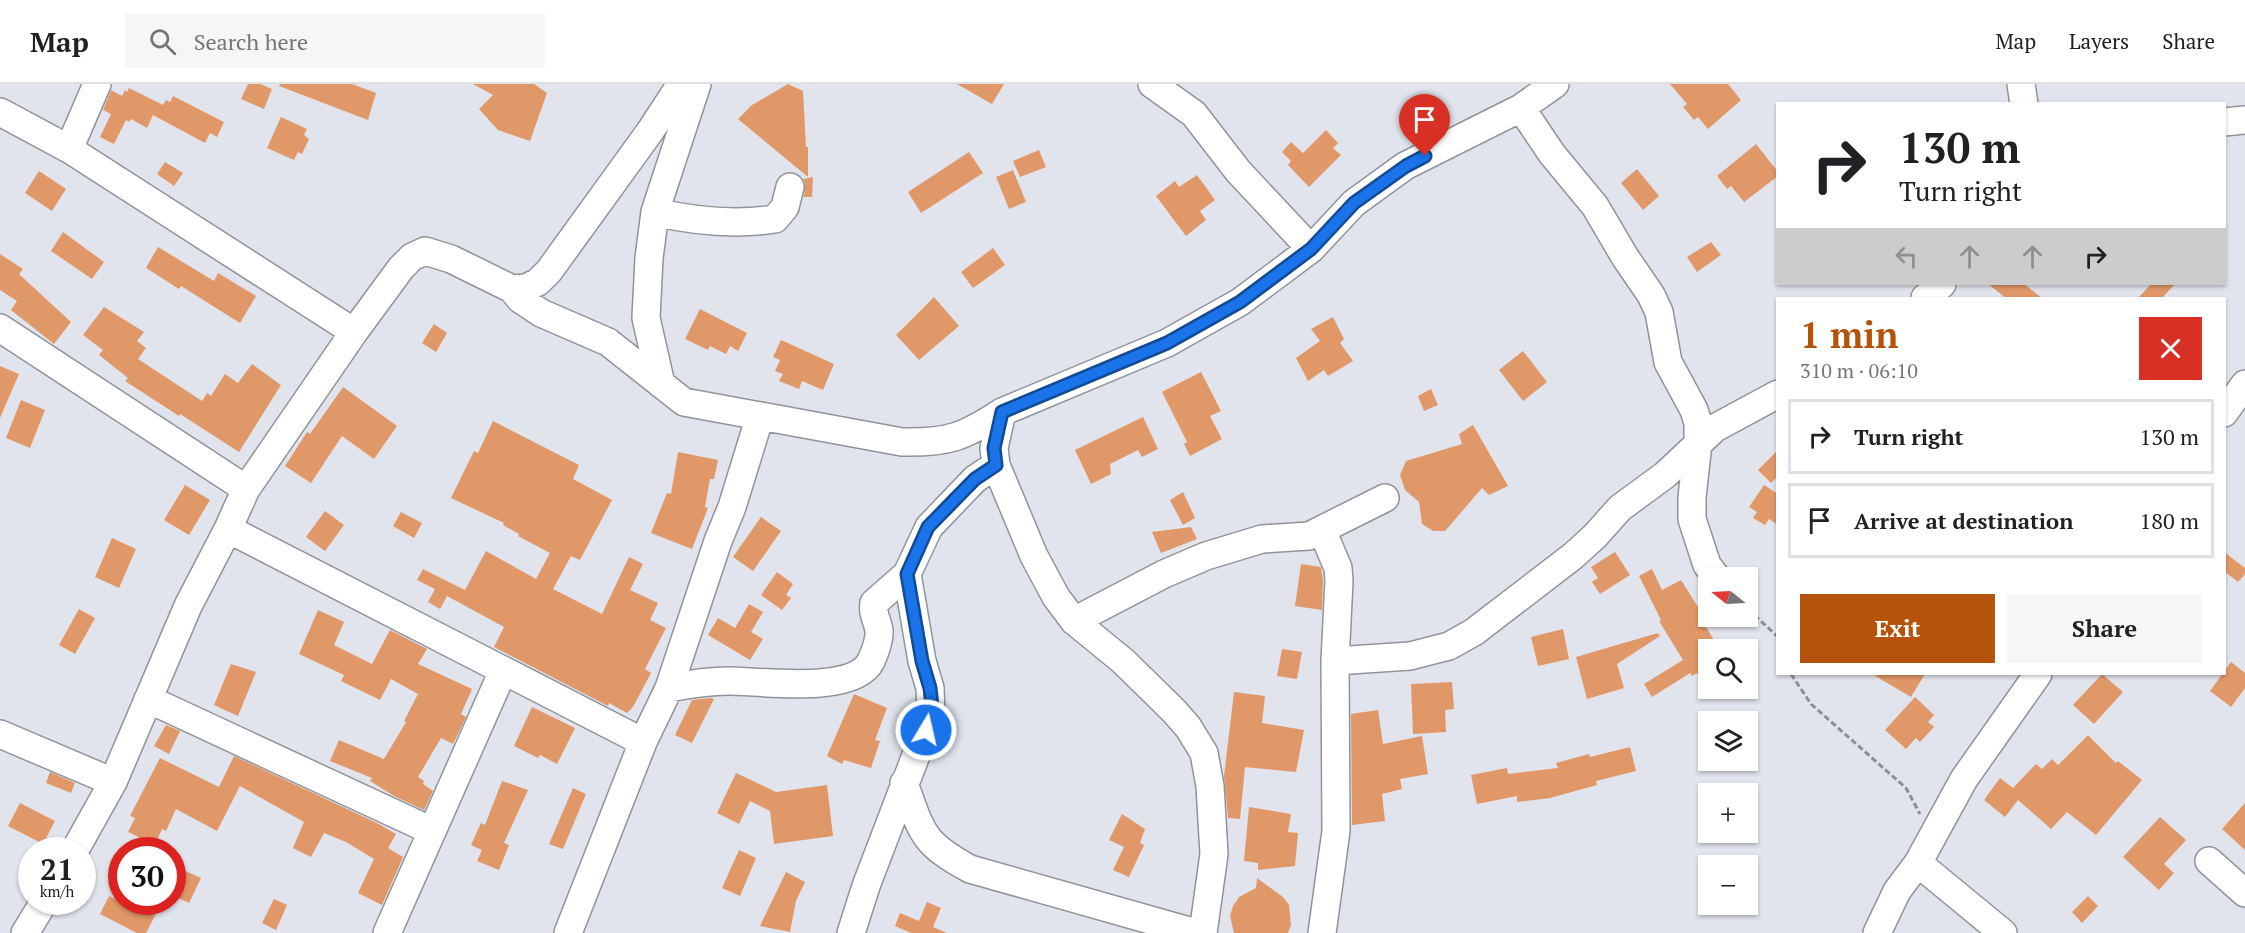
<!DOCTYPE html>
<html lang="en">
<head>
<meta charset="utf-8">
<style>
  body { margin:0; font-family:"PT Serif",serif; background:#f6f6f6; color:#202124; height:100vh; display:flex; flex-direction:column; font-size:22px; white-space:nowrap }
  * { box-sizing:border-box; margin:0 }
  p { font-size:20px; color:#757577 }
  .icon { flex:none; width:33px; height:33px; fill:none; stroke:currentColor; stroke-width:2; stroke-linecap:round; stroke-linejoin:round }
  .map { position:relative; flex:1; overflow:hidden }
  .details { position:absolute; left:1776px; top:213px; width:450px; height:378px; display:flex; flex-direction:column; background:#fff; border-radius:0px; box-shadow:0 2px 4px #0004 }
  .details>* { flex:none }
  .top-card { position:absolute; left:1776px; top:18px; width:450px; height:183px; border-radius:0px; box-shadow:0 2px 4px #0004; background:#fff; color:#202124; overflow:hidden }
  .needle { width:39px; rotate:288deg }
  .controls { position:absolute; left:1698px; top:483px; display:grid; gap:12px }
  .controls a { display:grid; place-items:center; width:60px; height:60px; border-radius:0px; background:#fff; box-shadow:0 2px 4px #0004; font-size:30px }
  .speed { position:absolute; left:18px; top:753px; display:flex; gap:12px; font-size:30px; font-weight:700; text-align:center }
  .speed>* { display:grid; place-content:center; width:78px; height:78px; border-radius:50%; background:#fff; box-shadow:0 2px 4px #0004; line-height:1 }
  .speed small { font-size:15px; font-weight:400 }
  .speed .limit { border:9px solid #d22; background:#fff; color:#111 }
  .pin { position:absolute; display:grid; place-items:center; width:51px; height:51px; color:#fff; margin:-62px -26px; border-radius:50% 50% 50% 0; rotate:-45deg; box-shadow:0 0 6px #0007 }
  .pin .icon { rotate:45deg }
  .me { position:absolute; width:66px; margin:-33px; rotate:9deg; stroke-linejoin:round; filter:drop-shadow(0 0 4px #0008) }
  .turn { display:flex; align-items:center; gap:21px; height:126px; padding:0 24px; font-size:27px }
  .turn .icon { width:78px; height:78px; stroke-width:2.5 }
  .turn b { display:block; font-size:42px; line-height:51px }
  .lanes { display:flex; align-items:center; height:57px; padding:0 24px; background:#0003; justify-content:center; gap:30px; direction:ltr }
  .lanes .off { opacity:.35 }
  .round { display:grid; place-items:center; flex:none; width:63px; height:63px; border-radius:0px; background:#f6f6f6 }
  .summary { display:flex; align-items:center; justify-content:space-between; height:102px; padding:0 24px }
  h1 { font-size:36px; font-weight:700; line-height:45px; color:#b45309 }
  .button { display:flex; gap:12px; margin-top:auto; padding:12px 24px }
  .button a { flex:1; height:69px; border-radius:0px; background:#b45309; color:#fff; font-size:24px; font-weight:700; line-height:69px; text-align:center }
  .button a+a { background:#f6f6f6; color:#202124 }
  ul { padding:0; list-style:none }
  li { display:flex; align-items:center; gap:18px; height:75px; margin:0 12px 9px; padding:0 12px; border:3px solid #e0e0e0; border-radius:0px }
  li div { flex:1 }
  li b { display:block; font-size:22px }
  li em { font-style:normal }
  header { display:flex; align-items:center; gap:36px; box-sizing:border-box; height:84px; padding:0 30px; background:#fff; border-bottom:2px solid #e0e0e0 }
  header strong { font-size:28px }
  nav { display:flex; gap:33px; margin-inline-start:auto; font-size:21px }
  .search { width:420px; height:54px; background:#f6f6f6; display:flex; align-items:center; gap:15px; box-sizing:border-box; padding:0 21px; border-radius:0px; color:#757577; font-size:22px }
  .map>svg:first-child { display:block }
  .building { fill:#e09868 }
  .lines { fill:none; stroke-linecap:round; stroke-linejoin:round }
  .minor-casing { stroke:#91939a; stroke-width:30 }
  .path { stroke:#8c8f94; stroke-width:3; stroke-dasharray:6 3; stroke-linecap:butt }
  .minor { stroke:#fff; stroke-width:27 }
  .route-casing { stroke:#114b97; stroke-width:15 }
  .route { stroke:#1a73e8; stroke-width:10 }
</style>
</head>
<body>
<header>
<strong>Map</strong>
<div class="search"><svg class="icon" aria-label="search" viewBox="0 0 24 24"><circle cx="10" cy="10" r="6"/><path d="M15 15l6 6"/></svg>Search here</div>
<nav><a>Map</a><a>Layers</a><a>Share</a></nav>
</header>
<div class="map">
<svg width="2245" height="849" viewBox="0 0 2245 849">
  <rect width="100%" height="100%" fill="#e1e4ec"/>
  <path class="building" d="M248 0H260L272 5 264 25 241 15Z
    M280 0H352L376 9 368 36 279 2Z
    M473 0H534L547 9 530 57 498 46 479 25 493 11Z
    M788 0 803 7 806 63H808V93L738 35 752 21Z
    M957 0H1004L992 20Z
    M1670 0H1728L1741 16 1708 45 1698 33 1694 36 1683 23 1687 20Z
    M129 4 163 21 166 16 170 18 173 12 224 38 217 53 210 49 205 59 153 31 147 44 131 35 129 38 126 36 114 60 100 53 111 30 103 26 111 6 122 12 125 6 127 8Z
    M281 33 307 45 304 51 309 55 302 70 298 68 294 76 267 64Z
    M1326 46 1338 59 1333 64 1341 71 1309 103 1288 81 1291 77 1282 68 1291 58 1303 69Z
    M1756 60 1778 88V92L1744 118 1731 102 1727 105 1717 92Z
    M1039 66 1046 83 1020 93 1013 77Z
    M969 68 983 89 921 129 908 108Z
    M165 78 183 89 174 102 157 90Z
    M1637 85 1659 112 1643 126 1621 99Z
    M1013 86 1026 118 1009 125 996 93Z
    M39 87 66 105 52 127 25 109Z
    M1197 91 1215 116 1200 127 1206 136 1186 152 1156 112 1175 97 1179 103Z
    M813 93 812 113H804L805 99 803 95Z
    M63 148 104 178 92 195 51 167Z
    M1711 158 1721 171 1697 188 1687 173Z
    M158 163 214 197 218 189 256 212 240 239 181 202 179 205 146 184Z
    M993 164 1005 181 973 204 961 188Z
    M0 170 23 185 19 190 71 238 54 260 11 226 17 217 0 206Z
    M1988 200H2024L2042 214H2006Z
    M2151 200H2175L2162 214H2138Z
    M934 213 959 242 919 276 896 251Z
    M104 223 144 248 137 257 146 264 138 275 202 317 207 309 211 312 225 290 238 299 252 280 281 301 239 368 180 330 179 332 125 297 128 294 99 271 103 266 83 251Z
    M700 225 747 249 738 267 730 262 726 270 710 262 708 266 685 255Z
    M1333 233 1344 255 1340 259 1353 277 1328 292 1324 286 1308 297 1296 274 1320 257 1311 245Z
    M434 240 447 249 436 268 422 259Z
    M781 256 834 280 823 306 802 297 799 305 779 297 783 290 775 287 780 276 773 273Z
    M1523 267 1547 298 1523 317 1499 286Z
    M0 282 19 290 0 334Z
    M1201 288 1221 327 1210 332 1222 355 1190 372 1184 360 1187 358 1162 308Z
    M343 303 397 342 374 375 342 352 311 399 285 382 307 348 310 350Z
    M1431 305 1438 321 1424 327 1418 312Z
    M21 316 45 326 30 364 6 354Z
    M1143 333 1158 365 1142 373 1138 366 1110 380 1111 390 1091 400 1075 366Z
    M493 337 579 381 573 395 612 416 580 476 571 472 553 505 602 530 629 473 643 480 630 506 658 519 650 536 666 544 645 585 651 589 633 623 627 629 609 619 608 622 494 563 504 543 447 512 440 525 428 518 435 505 417 496 423 485 465 506 486 467 536 495 550 469 518 452 519 450 503 441 504 439 451 414 474 367 478 369Z
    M1473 341 1508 402 1489 411 1482 404 1445 447H1433L1422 440 1419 418 1405 406 1400 391 1406 377 1462 360 1459 350Z
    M1778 366V392L1771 399 1758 386Z
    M678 368 718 376 714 395H710L705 423 708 424 692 465 651 449 667 409 671 410Z
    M185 401 210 416 189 451 164 436Z
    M1764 401 1778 410V441L1769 435 1765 441 1753 434 1757 428 1749 423Z
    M1183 408 1195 434 1183 441 1170 416Z
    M325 427 344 441 325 467 306 453Z
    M401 428 422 439 414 454 393 442Z
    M761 433 781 447 753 487 733 473Z
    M1191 443 1197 455 1161 469 1152 448Z
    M112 454 136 465 119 504 95 493Z
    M1615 468 1630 491 1600 510 1592 498 1598 494 1591 483Z
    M2224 468 2245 484V490L2238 498 2224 487Z
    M1301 480 1321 483 1323 497 1322 526 1295 522Z
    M1652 485 1662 506 1681 496 1703 531 1700 533 1720 566H1708V609L1697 589 1692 592 1690 589 1652 613 1644 600 1683 576 1659 537 1661 536 1639 492Z
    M777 488 793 500 786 511 791 514 782 526 761 511Z
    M749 520 763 528 751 548 763 555 750 576 708 551 718 534 735 544Z
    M79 525 95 534 75 570 59 561Z
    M318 526 344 538 334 561 372 580 390 546 427 565 418 580 472 605 461 630 466 633 453 660 441 654 418 693 424 697 423 700 433 707 424 726 394 712 370 697 372 694 330 677 339 656 384 675 406 638 404 637 418 610 391 595 380 616 341 597 344 591 299 570Z
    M1563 545 1569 575 1538 582 1531 553Z
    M1658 549 1660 552 1617 580 1624 604 1587 615 1576 573Z
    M1282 565 1302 568 1297 595 1277 592Z
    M2231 578 2245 589V604L2231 623 2210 607Z
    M231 580 256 588 238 632 214 621Z
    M1872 590H1925L1911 613Z
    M2102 590 2123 608 2094 640 2073 621Z
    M1452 598 1454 625 1445 626 1446 648 1413 650 1411 600Z
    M1234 608 1265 612 1262 639 1304 646 1296 688 1245 683 1240 735 1228 734 1224 692Z
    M854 610 887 624 875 656 880 657 871 684 844 676 842 680 827 672Z
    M1915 613 1934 631 1928 638 1934 643 1920 658 1916 654 1906 665 1885 646Z
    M711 614 714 615 692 659 675 651 692 616Z
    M532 623 575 644 557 680 540 671 538 674 514 662Z
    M1378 626 1383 660 1422 652 1428 690 1400 695 1402 705 1382 710 1385 737 1352 741 1351 630Z
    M166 641 180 647 169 670 154 662Z
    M2088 651 2116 679 2118 677 2142 696 2096 751 2067 728 2051 745 2018 716 2005 733 1984 716 2000 694 2013 704 2036 680 2042 685 2052 675 2058 681Z
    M1630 663 1636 687 1596 697 1597 701 1550 714 1517 718V712L1477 720 1471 691 1507 684 1508 690 1558 684 1556 679 1589 670 1590 673Z
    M234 672 377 739 396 750 388 764 403 773 382 821 358 809 374 775 346 758 324 749 311 773 293 764 304 738 240 702 217 747 176 725 166 747 162 745 155 761 128 748 135 734 130 732 160 674 219 703Z
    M50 688 75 699 71 709 46 699Z
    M736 689 776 708 827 701 833 752 774 760 770 727 750 717 739 740 717 729Z
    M502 697 528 706 504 759 509 761 499 786 477 777 482 766 471 761 481 739 485 741Z
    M573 704 586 710 563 765 549 760Z
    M20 719 55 737 43 760 8 742Z
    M2245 719V766L2222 745Z
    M1249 723 1291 730 1288 748 1298 749 1295 782 1258 786V779L1244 777Z
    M1122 730 1145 745 1140 759 1144 761 1129 793 1113 786 1124 763 1109 756Z
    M2160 733 2186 756 2164 780 2174 789 2159 806 2123 773Z
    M739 766 756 774 740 812 722 804Z
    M172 781 201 794 189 819 172 811Z
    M786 788 805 798 796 817 790 848 760 842Z
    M1257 794 1283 813 1289 821 1291 841 1288 849H1234L1230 832 1233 822 1239 813 1256 804Z
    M109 812 121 818H162L146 849H137L100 830Z
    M2088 812 2098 822 2082 839 2072 828Z
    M274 815 287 821 276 846 262 839Z
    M927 818 941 824 933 843 947 849H911L895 842 900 829 919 837Z"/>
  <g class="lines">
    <g class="minor-casing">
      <path id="minor" d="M1152 0 1194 30 1238 87 1311 165
        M2021 0 2024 20
        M1521 24 1552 70 1595 122 1625 173 1651 211 1659 228 1668 278 1694 326 1698 339V359L1692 413V435L1707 481 1717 494
        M0 28 69 65 354 248
        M2224 38 2245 36
        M69 65 97 0
        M655 128C694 137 736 141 775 135L785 123 790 103
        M512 205 520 215 541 229 608 258 684 318 902 358C948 359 964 353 1002 328L1167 259 1240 218 1311 165 1354 119 1405 82 1521 24 1555 0
        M1925 214 1942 200
        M0 244 246 405
        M661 300 646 234 649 174 655 128 697 0
        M1002 328 994 364 996 381 1034 472 1056 513 1074 537 1123 577 1174 627 1188 643 1204 669 1210 702 1214 770 1203 849
        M2224 329 2245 300
        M228 445 643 658
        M1322 446 1338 484 1339 497 1335 577 1336 747 1322 849
        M1074 537 1164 490 1206 472 1262 455 1309 452 1385 414
        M1335 577 1410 572 1449 562 1474 548 1573 472 1595 452 1620 424 1665 391 1715 344 1778 310
        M669 604C689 600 708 597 729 597 761 597 854 611 871 577 875 568 880 556 879 546 877 536 872 529 874 519L907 490 929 443 975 395 996 381
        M148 615 432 747
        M0 650 113 698
        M904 699C922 749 922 759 970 785L1196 849
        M75 766 113 698 188 522 228 445 246 405 354 248 401 184 412 173 425 167 451 175 512 205 526 204 538 198 549 187 651 46 681 0
        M2209 777 2245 809
        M1918 779 2003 849
        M25 849 44 818
        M387 849 503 587
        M568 849 643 658 669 604 718 457 732 423 760 332
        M851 849 866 802 931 632 930 604 922 577 907 490
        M1877 849 1897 807 1918 779 1964 695 2038 590"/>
    </g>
    <path class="path" d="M1748 525 1778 553
      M1791 590 1811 620 1906 704 1920 730"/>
    <use href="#minor" class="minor"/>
  </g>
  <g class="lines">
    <g class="route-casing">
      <path id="route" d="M926 646 932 622 930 604 922 577 907 490 928 443 975 395 996 381 994 364 1002 328 1167 259 1240 218 1311 165 1354 119 1406 82 1425 72"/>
    </g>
    <use href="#route" class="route"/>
  </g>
</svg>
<div class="controls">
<a><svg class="needle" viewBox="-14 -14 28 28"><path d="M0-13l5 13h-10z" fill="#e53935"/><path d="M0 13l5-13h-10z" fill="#757577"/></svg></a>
<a><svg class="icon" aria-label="search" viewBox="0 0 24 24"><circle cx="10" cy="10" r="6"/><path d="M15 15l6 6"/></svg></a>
<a><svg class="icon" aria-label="layers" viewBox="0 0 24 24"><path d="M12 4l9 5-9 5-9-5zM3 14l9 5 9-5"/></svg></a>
<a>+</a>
<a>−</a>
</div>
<div class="speed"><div>21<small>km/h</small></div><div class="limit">30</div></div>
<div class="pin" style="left:1425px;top:72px;background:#d93025"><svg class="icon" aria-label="arrive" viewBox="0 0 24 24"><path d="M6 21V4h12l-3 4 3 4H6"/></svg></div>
<svg class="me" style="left:926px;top:646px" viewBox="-20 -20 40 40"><circle r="17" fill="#1a73e8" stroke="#fff" stroke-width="3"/><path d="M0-11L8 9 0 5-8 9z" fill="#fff"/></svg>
<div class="top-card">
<div class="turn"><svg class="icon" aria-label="right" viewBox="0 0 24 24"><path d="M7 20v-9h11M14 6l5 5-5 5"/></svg><div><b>130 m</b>Turn right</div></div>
<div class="lanes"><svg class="icon off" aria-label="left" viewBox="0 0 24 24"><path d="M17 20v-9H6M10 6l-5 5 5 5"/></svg><svg class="icon off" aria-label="ahead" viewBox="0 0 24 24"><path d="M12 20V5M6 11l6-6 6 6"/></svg><svg class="icon off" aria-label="ahead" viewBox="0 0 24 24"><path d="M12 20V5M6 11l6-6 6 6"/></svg><svg class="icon" aria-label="right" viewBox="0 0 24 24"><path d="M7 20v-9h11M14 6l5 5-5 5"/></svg></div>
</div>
<section class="details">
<div class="summary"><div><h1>1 min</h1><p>310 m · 06:10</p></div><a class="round" style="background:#d93025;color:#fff"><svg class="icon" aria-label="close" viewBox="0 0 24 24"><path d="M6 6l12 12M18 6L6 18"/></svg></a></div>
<ul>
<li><svg class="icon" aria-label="right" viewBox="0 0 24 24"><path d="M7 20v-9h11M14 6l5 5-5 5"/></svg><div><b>Turn right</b></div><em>130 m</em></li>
<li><svg class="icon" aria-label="arrive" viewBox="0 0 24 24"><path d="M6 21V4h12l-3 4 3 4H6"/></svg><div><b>Arrive at destination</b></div><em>180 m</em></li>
</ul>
<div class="button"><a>Exit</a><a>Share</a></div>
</section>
</div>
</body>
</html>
